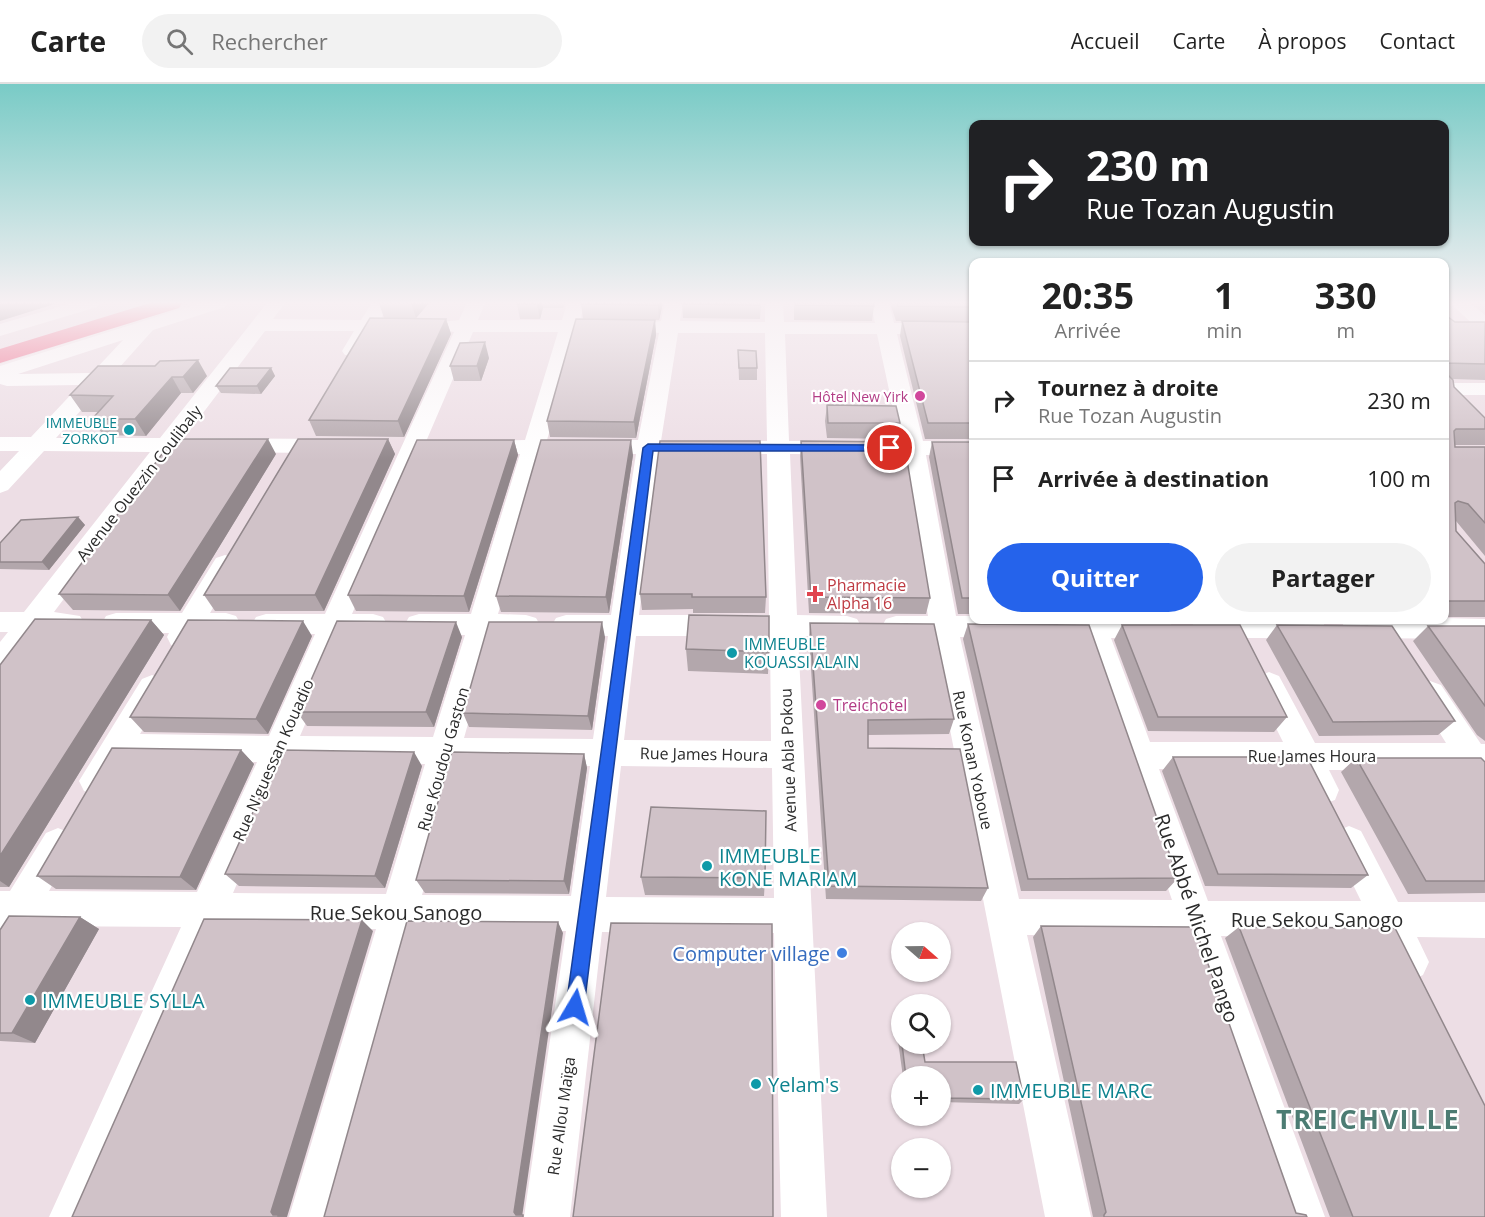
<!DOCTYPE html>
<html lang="fr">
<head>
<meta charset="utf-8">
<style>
  body { margin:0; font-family:"Open Sans",sans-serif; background:#f2f2f2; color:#222; height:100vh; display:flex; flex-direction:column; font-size:22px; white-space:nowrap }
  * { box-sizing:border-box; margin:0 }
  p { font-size:20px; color:#767676 }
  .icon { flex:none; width:33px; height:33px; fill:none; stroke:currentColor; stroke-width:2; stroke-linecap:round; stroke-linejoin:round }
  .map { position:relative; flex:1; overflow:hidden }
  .panel { position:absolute; left:969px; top:174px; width:480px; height:366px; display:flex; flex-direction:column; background:#fff; border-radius:12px; box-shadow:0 2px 4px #0004 }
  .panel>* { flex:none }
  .guide { position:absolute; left:969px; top:36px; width:480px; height:126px; border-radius:12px; box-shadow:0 2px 4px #0004; background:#202124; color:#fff; overflow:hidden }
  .needle { width:39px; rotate:110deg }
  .fabs { position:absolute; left:891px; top:838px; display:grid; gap:12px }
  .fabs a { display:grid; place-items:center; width:60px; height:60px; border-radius:50%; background:#fff; box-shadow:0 2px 4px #0004; font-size:30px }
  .pin { position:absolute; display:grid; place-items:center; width:51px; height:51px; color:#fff; margin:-26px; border:3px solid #fff; border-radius:50%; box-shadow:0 2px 6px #0007 }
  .me { position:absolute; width:66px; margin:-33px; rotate:7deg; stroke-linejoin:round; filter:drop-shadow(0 0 4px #0008) }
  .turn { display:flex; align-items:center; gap:21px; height:126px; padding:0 18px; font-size:27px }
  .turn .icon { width:78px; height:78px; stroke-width:2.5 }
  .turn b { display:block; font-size:42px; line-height:51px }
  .eta { display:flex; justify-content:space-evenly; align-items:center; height:102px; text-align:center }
  .eta b { font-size:36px; font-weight:700; line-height:42px }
  .primary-button { display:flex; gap:12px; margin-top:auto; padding:12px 18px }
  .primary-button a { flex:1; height:69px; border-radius:36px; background:#2563eb; color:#fff; font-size:24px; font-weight:700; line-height:69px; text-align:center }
  .primary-button a+a { background:#f2f2f2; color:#222 }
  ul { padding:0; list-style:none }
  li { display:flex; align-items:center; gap:18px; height:78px; padding:0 18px; border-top:2px solid #e0e0e0 }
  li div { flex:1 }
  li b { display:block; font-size:22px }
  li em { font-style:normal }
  header { display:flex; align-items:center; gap:36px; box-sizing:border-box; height:84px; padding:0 30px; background:#fff; border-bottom:2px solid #e0e0e0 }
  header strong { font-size:28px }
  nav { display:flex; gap:33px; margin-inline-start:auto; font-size:21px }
  .search { width:420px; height:54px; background:#f2f2f2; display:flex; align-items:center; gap:15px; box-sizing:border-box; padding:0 21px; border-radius:33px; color:#767676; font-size:22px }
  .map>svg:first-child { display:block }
  .plaza { fill:#f5ecef }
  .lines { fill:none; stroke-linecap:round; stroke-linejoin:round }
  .minor { fill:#fff; fill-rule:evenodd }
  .major { fill:#ee6283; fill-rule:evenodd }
  .wall { fill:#b3a7ac }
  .shaded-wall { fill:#92888c }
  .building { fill:#d0c2c8; stroke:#92888c; stroke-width:1.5 }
  .route { fill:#2563eb; stroke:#184099; stroke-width:1.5 }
  .hotel-dot { fill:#d1479c; stroke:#fff; stroke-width:2 }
  .culture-dot { fill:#0f9aa8; stroke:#fff; stroke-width:2 }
  .health-dot { fill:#e0444e; stroke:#fff; stroke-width:2 }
  .shop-dot { fill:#3f7fe0; stroke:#fff; stroke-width:2 }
  .labels { text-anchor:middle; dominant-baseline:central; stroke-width:4.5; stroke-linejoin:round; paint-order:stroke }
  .far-hotel-label { font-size:14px; fill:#b23c85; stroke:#fff; text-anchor:end }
  .far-culture-label { font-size:14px; fill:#0d838f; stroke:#fff; text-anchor:end }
  .street-label { font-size:16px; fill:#2b2b2b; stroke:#fff }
  .health-label { font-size:16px; fill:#be3a42; stroke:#fff; text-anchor:start }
  .culture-label { font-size:16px; fill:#0d838f; stroke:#fff; text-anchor:start }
  .hotel-label { font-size:16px; fill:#b23c85; stroke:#fff; text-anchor:start }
  .near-culture-label { font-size:20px; fill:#0d838f; stroke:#fff; text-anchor:start }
  .near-street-label { font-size:20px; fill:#2b2b2b; stroke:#fff }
  .near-shop-label { font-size:20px; fill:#366cbe; stroke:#fff; text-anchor:end }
  .near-district-label { font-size:27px; font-weight:bold; letter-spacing:1.5px; fill:#4c7c73; stroke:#fff }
</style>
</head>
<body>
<header>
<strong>Carte</strong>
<div class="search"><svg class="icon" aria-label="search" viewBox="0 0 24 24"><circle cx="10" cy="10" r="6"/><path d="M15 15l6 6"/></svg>Rechercher</div>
<nav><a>Accueil</a><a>Carte</a><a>À propos</a><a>Contact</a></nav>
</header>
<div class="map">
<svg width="1485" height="1133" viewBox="0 0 1485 1133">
  <rect width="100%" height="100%" fill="#eddee5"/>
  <path class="plaza" d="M193 219H210L0 286V280Z"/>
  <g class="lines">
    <path class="minor" d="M72 219H100L97 223 0 252V240Z
      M201 219H228L225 223 153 246 56 354H160L267 219H285L273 235 361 236 372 219H390L380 236 389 238 392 242 389 246 373 248 359 271H345L342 267 354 247H265L184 354 332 355 340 357 343 362 340 367 332 369 174 368 54 528 80 532 84 539 80 546 70 549H39L10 587 0 590V558L8 548H0V528H24L150 368 44 367 8 406 0 409V387L19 367H0V353H31L80 301 7 302 0 300V282ZM123 256 92 289 18 290Z
      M467 219H485L478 236H562L567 219H585L580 236 593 238 596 242 593 246 577 248 547 356H638L659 249 646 247 643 243 646 239 661 237 665 219H683L680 237 765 238V219H783L784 238 875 239 871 219H889L894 239H974V251L897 250 923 357H974V371H926L956 532H974V536H1015L1020 543 1016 550 1006 553H960L1019 815 1172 816 1083 554 1052 553 1042 550 1038 543 1042 536 1169 537 1173 544 1169 551 1159 554H1111L1150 658H1283L1254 600 1259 592 1269 588 1279 592 1315 659H1446L1415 609 1419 601 1430 597 1441 601 1481 660H1485V698C1475 702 1469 694 1464 686H1329L1339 706 1335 716 1323 720 1311 716 1296 685H1159L1208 817H1361L1332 758 1337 747 1349 742 1361 747 1398 818H1485V854L1417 853 1429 878 1423 891 1410 897 1397 891 1378 853 1221 852 1325 1133H1279L1184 852 1027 851 1091 1133H1045L932 553 896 552 886 549 882 542 886 535 896 532H928L903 371 790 370 797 531 847 532 857 535 861 542 857 549 847 552H798L827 1133H781L774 849 602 848 570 1133H524L566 847 412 846 335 1133H289L376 845 218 844 95 1133H49L181 843 29 842 13 869 0 874V807H10L46 749 58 744 70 749 75 760 49 807 197 808 257 678 124 676C113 695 109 716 84 707L79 697 142 595 152 591 162 595 167 603 140 650 269 652 315 550H266L256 547 252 540 256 533 266 530H325L454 248 442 246 439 242 442 238 459 236ZM473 248H558L525 356 470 358 467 363 470 368 520 370 471 530H419L409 533 405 540 409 547 419 550 465 551 433 653 300 652 344 550H373L383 547 387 540 383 533 373 530H352ZM678 249H765L767 357H661ZM785 250H877L900 357H789ZM543 370H636L611 531H566L556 534 552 541 556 548 566 551 608 552 593 655 464 654 493 551H526L536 548 540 541 536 534 526 531 498 530ZM658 370H767L769 531H639ZM636 552H770L771 657 624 656ZM289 678 425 680 386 810 233 809ZM457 680 590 682 571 812 422 811ZM621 682 772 684 774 814 606 813Z
      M1450 219H1470L1485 231V247L1478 245Z
      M1444 299H1485V311H1444Z
      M225 471 234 474 238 480 210 529H226L236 532 240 539 236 546 226 549H197L191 561 181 564 171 561 167 553 169 549H116L106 546 102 539 106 532 116 529H182L216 474Z
      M1444 534 1485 535V555L1355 554 1345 551 1341 544 1345 537 1349 536Z
      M1199 536H1318L1322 537 1326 544 1322 551 1312 554H1205L1195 551 1191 544 1195 537Z"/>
    <path class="major" d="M150 219H182L179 224 0 279V265Z"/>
  </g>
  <path class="wall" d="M379 219H429L416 234H384Z
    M517 219H565L563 224H543L540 235H520L517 220Z
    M581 219H663L659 236 583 235Z
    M682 219H761L760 235 683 234Z
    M794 219H874V222L872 237 794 236Z
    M890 219H974V237H896Z
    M1444 230 1455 238H1485V296L1452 295 1454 303 1485 334V361H1455V363H1485V472L1456 437V447L1485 480V533H1444Z
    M446 235 451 250 404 353 316 352 309 336Z
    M655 236 656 251 636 354 550 353 547 337Z
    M902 237 974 238V355H925L900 252Z
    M738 266 757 284V296H739Z
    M489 274 481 297H454L450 282Z
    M98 282 207 292 193 309H181L146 352 103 351 92 335 98 328H82L70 311Z
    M271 284 275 292 261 310 221 309 216 302Z
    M827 321 900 339 897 355 827 354 825 337Z
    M388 355 395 370 324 527H215L204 511Z
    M514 356 518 371 469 528 356 527 348 511Z
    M660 357 766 513 765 529H693V525L642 526 640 510Z
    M801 357 930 514 926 530 809 529 800 372Z
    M932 358H974V530H958L929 373Z
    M276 370 180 527 73 526 59 510Z
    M633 371 609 529 501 528 496 512Z
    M78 433 85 441 49 486 0 485V459Z
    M151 536 164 551 9 803H0V581Z
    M810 539 954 635 949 650 868 651V664L988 804 981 817 826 815 809 554Z
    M968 540 1178 794 1166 807H1021L963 555Z
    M1122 541 1287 633 1274 648 1148 647 1114 556Z
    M1277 541 1455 637 1438 651 1319 652 1266 556Z
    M1428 542H1485V657L1477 651 1413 557Z
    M312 552 268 650 144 648 130 633Z
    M462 553 434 643 307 642 297 628Z
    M605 553 592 646 469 643 463 629Z
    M686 565 769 568 768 590 688 587Z
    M241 666 254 680 196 806 56 805 37 792Z
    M584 670 587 684 569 810 425 809 416 796Z
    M1173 673 1368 791 1351 804 1205 802 1162 687Z
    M1356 674 1485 678V809L1408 810 1341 688Z
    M422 682 385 804 239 802 225 790Z
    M641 793 765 794 764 812 645 811Z
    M80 833 99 845 35 959 0 957V846Z
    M1041 842 1296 1129 1307 1133H1093L1033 853Z
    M1239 843 1485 1133H1330L1225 854Z
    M899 944 925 978 1024 1015 1019 1020 940 1018V993H903L897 950Z"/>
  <path class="shaded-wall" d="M3 219H58L0 237V220Z
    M411 219H429L416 234Z
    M537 219H542L543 224 540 235 537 220Z
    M659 219H663L659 236 658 221Z
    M446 235 451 250 404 353 398 337Z
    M655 236 656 251 636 354 634 338Z
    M485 258 489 274 481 297 477 282Z
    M198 276 207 292 193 309 183 293Z
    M271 284 275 292 261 310 257 302Z
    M172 293 181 309 146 352 135 335Z
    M268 355 276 370 180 527 168 511Z
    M388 355 395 370 324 527 315 511Z
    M514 356 518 371 469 528 464 512Z
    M631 356 633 371 609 529 606 513Z
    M78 433 85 441 49 486 42 478Z
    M151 536 164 551 9 803 0 797V772Z
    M303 537 312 552 268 650 256 635Z
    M456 538 462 553 434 643 426 628Z
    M602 538 605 553 592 646 588 632Z
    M241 666 254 680 196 806 180 793Z
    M414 668 422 682 385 804 375 792Z
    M584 670 587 684 569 810 564 797Z
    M80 833 99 845 35 959 12 949Z
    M362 836 373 847 287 1133H278L273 1131 271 1128Z
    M558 838 563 849 522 1133 516 1131 514 1128Z"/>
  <path class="building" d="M517 219H537V220H517Z
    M581 219H659L658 221 581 220Z
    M682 219H760V221L682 220Z
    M795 219H874V222L795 221Z
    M897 219H974V223L898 222Z
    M1444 230 1455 238H1485V280L1444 279Z
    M370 234 446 235 398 337 309 336Z
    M576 235 655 236 634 338 547 337Z
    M902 237 974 238V339H928Z
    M485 258 477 282H450L460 259Z
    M738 266 756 267 757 284H739Z
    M198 276 183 293H172L135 335H92L113 312 70 311 98 282H155L160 277Z
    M230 284H271L257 302H216Z
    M1444 287 1453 296 1454 303 1485 334V345H1456L1454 347 1455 363H1485V439L1468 420 1458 417 1455 419 1456 447 1485 480V517H1444Z
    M827 321 896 322 900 339H828Z
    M173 355H268L168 511 59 510Z
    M298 355H388L315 511H204Z
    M417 356H514L464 512 348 511Z
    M541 356H631L606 513 496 512Z
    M660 357H760L766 513H692V510H640Z
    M801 357 904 358 930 514 811 513Z
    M932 358H974V514H962Z
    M78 433 42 478H0V459L21 436Z
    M689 531 769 532V568L686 565Z
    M35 535 151 536 0 772V581Z
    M188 536 303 537 256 635 130 633Z
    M337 537 456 538 426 628H297Z
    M489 538H602L588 632 463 629Z
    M810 539 934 540 954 635 868 636V664L960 665 988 804 829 802Z
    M968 540 1089 541 1178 794 1028 795Z
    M1122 541H1240L1287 633H1158Z
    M1277 541 1392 542 1455 637 1333 638Z
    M1428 542H1485V622Z
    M112 664 241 666 180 793 37 792Z
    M281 666 414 668 375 792 225 790Z
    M452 668 584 670 564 797 416 796Z
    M1173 673H1307L1368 791 1218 790Z
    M1356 674H1481L1485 678V797H1426Z
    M651 723 766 727 765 794 641 793Z
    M9 832 80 833 12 949H0V846Z
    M204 835 362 836 271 1128 273 1131H278V1133H72Z
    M407 837 558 838 514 1128 516 1131H523V1133H324Z
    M611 839 772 840 773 1133H573Z
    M1041 842 1195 843 1296 1129 1306 1131 1307 1133H1104V1131L1106 1128Z
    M1239 843 1395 844 1485 1022V1133H1353Z
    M899 944H902V959Z
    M902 960H922L925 978H1016L1024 1015 940 1014V993H906Z"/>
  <linearGradient id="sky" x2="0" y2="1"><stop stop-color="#79cbc6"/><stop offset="0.58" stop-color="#f7f0f3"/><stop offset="1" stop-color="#f7f0f3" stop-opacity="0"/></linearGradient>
  <rect width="1485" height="377" fill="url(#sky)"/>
  <path class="route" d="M648 360 890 361 895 364 890 367H653L584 923 582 930 575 932 569 930 566 923 643 364Z"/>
  <g class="hotel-dot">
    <circle cx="920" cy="312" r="6"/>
    <circle cx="821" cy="621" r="6"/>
  </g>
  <g class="culture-dot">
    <circle cx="129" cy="346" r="6"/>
    <circle cx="732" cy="569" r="6"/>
    <circle cx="707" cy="782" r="6"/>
    <circle cx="30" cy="916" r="6"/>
    <circle cx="756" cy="1000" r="6"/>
    <circle cx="978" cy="1006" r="6"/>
  </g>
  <path class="health-dot" d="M812 501h6v6h6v6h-6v6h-6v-6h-6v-6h6z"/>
  <circle class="shop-dot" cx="842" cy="869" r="6"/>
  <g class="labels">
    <g class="far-hotel-label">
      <text x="908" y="312">Hôtel New Yirk</text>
    </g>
    <g class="far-culture-label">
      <text x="117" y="338">IMMEUBLE<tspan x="117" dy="16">ZORKOT</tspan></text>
    </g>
    <g class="street-label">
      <text transform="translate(139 399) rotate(-52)">Avenue Ouezzin Coulibaly</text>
      <text transform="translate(704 670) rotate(1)">Rue James Houra</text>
      <text x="1312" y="672">Rue James Houra</text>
      <text transform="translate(443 675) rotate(-74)">Rue Koudou Gaston</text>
      <text transform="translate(273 676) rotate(-66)">Rue N'guessan Kouadio</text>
      <text transform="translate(788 676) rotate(-92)">Avenue Abla Pokou</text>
      <text transform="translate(973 676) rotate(78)">Rue Konan Yoboue</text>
      <text transform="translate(561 1032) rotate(-82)">Rue Allou Maïga</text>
    </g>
    <g class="health-label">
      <text x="827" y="501">Pharmacie<tspan x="827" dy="18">Alpha 16</tspan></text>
    </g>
    <g class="culture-label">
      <text x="744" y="560">IMMEUBLE<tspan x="744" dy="18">KOUASSI ALAIN</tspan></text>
    </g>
    <g class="hotel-label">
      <text x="833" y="621">Treichotel</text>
    </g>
    <g class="near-culture-label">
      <text x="719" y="771">IMMEUBLE<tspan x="719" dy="23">KONE MARIAM</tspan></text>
      <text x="42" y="916">IMMEUBLE SYLLA</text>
      <text x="768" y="1000">Yelam's</text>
      <text x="990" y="1006">IMMEUBLE MARC</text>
    </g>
    <g class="near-street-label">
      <text x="396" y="828">Rue Sekou Sanogo</text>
      <text transform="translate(1197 834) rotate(71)">Rue Abbé Michel Pango</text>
      <text x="1317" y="835">Rue Sekou Sanogo</text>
    </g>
    <g class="near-shop-label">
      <text x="830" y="869">Computer village</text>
    </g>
    <g class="near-district-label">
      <text x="1368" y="1034">TREICHVILLE</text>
    </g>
  </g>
</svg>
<div class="fabs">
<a><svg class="needle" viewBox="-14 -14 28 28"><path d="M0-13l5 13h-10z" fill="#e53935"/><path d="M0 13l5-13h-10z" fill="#767676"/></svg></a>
<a><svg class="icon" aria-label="search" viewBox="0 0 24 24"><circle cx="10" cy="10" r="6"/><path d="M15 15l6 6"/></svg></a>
<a>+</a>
<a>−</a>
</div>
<div class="pin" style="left:890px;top:364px;background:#d93025"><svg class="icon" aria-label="arrive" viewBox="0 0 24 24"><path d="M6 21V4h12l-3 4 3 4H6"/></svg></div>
<svg class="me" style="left:575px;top:923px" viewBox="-20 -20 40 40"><path d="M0-17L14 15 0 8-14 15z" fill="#2563eb" stroke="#fff" stroke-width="4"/></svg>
<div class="guide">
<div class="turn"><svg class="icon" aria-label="right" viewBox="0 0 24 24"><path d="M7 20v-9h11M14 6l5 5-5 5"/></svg><div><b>230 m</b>Rue Tozan Augustin</div></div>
</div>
<section class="panel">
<div class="eta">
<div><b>20:35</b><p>Arrivée</p></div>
<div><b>1</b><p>min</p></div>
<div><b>330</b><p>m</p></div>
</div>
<ul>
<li><svg class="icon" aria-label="right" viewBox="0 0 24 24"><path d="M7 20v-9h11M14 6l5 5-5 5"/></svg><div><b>Tournez à droite</b><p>Rue Tozan Augustin</p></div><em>230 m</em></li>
<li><svg class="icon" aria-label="arrive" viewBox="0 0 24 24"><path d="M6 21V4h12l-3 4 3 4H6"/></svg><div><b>Arrivée à destination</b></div><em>100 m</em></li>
</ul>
<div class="primary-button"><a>Quitter</a><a>Partager</a></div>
</section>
</div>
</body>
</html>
